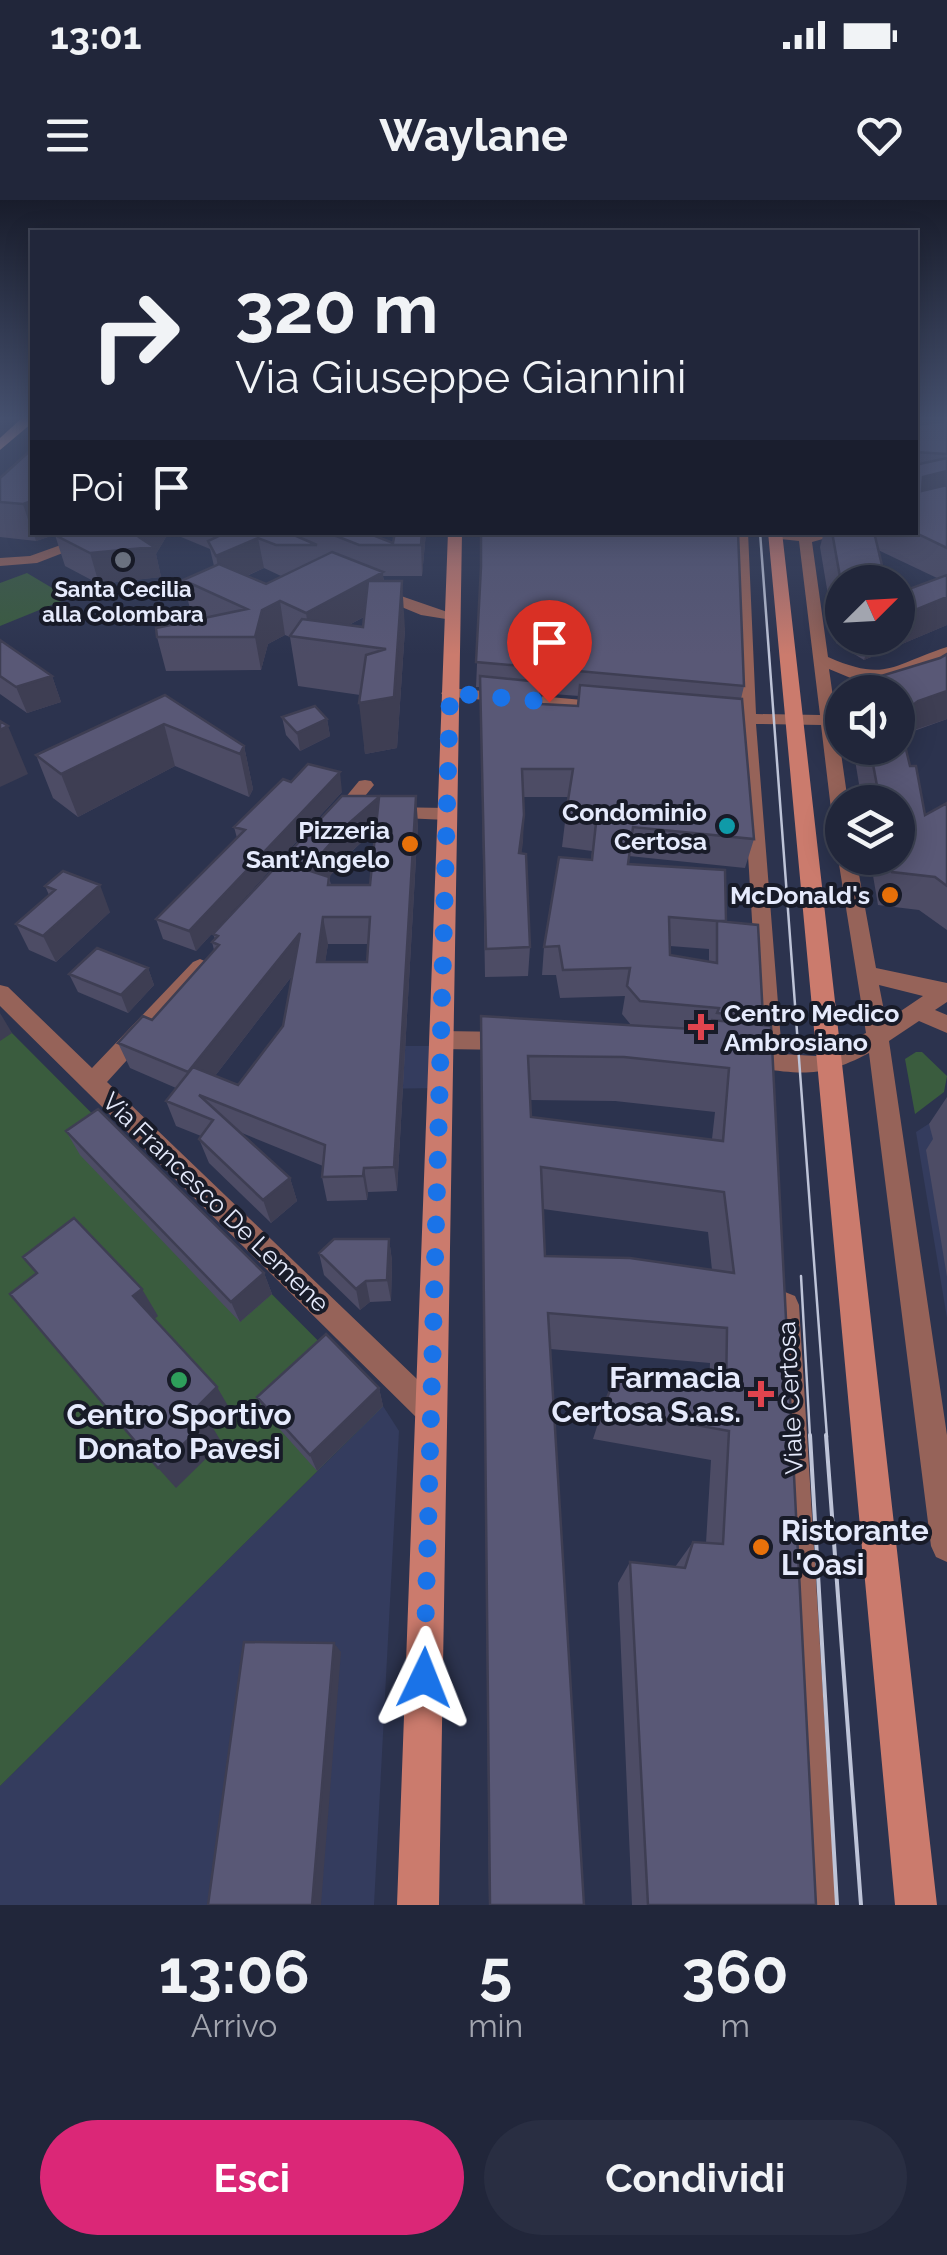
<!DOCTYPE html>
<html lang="it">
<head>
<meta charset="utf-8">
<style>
  body { margin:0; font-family:Raleway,sans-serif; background:#292e42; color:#f1f3f6; height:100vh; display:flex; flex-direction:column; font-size:38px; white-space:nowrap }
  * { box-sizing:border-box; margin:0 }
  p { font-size:32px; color:#a2a5af }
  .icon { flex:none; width:55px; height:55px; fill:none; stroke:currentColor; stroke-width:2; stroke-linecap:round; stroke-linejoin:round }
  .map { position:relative; height:1705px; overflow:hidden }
  .sheet { display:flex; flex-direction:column; background:#21263a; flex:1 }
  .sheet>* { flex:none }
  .hud { position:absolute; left:30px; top:30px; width:888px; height:305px; border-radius:0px; box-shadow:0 5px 25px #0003,0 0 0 2px #3e4354; background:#21263a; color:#f1f3f6; overflow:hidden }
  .needle { width:65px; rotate:66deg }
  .fabs { position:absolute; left:825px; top:365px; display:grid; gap:20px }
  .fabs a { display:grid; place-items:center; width:90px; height:90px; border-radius:50%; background:#21263a; box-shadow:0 5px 25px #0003,0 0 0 2px #3e4354; font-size:50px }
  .pin { position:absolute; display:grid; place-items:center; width:85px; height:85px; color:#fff; margin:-102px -42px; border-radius:50% 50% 50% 0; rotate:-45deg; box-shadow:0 0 10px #0007 }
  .pin .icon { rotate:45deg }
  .me { position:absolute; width:110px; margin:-55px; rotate:2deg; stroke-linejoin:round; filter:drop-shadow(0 0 8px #0008) }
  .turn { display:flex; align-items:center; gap:35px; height:210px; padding:0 40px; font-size:45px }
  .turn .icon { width:130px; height:130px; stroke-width:2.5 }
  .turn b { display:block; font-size:70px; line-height:85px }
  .then { display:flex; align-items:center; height:95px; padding:0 40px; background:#0003; gap:20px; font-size:38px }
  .eta { display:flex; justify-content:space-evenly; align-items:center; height:170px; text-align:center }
  .eta b { font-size:60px; font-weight:700; line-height:70px }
  .cta { display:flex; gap:20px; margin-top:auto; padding:20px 40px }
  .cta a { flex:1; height:115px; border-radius:60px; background:#db2777; color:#fff; font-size:40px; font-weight:700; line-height:115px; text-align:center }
  .cta a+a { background:#292e42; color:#f1f3f6 }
  .status { display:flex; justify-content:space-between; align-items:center; height:70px; padding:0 50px; background:#21263a; direction:ltr }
  .status svg { height:28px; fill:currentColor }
  header { display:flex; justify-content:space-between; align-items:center; height:130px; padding:0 40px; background:#21263a; font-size:45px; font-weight:700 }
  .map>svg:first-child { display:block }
  .built { fill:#343c5e }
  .green { fill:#3a5c3e }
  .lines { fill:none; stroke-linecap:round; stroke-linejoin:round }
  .street { fill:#966359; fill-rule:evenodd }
  .secondary { fill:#cb7b6d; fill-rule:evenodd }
  .highway { fill:#fbb0a2; fill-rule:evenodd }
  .tram-far1 { stroke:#bec4d8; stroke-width:2.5 }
  .tram { stroke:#bec4d8; stroke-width:4 }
  .wall { fill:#4d4c65; fill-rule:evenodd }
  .shaded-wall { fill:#3e3e53 }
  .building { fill:#595876; stroke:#3e3e53; stroke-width:2.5; fill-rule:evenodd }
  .route { stroke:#1a73e8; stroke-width:18; stroke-dasharray:0 32.4 }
  .worship-dot { fill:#6b7280; stroke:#181b28; stroke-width:4 }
  .culture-dot { fill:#0f9aa8; stroke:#181b28; stroke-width:4 }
  .food-dot { fill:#e8710a; stroke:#181b28; stroke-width:4 }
  .health-dot { fill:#e0444e; stroke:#181b28; stroke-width:4 }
  .leisure-dot { fill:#2e9e5b; stroke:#181b28; stroke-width:4 }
  .labels { text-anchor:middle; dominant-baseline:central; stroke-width:8; stroke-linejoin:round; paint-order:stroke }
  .far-poi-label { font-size:22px; font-weight:bold; fill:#e5eafc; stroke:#181b28 }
  .poi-label { font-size:25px; font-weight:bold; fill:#e5eafc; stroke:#181b28; text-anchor:end }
  .street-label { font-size:25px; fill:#e5eafc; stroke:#181b28 }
  .near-poi-label { font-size:30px; font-weight:bold; fill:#e5eafc; stroke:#181b28; text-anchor:end }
</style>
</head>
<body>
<div class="status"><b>13:01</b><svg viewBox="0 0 49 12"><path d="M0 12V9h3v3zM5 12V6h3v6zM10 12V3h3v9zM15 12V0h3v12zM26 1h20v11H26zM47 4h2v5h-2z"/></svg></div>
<header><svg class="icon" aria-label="menu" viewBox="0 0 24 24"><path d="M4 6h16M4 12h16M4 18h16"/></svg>Waylane<svg class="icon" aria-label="heart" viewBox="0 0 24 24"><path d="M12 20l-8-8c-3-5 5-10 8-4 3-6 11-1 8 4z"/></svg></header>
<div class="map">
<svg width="947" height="1705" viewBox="0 0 947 1705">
  <rect width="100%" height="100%" fill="#2c334e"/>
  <path class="built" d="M313 846H440V888L307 890Z
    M947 912V1118L916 932Z
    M383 1206 399 1231 374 1705H0V1586Z"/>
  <path class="green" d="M27 373 69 398 0 426V383Z
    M0 821 383 1206 0 1586Z
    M916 852H922L947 876 944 892 915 914 905 859Z"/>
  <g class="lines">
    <path class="street" d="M97 332H117L37 363 0 366V358L30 356Z
      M736 332H748L756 514 820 515 799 341 771 338 770 332H848L812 342 828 457C887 483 893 464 947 447V457L869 492H849L872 479H853L829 469 848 602H842V632L833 626 821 525 756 524 782 854 816 856 866 833 838 658 840 654 842 658H856L876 768 947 783V802L935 810 947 815V833L919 821 889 841 947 1235V1362L936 1357 931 1346 869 853C824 877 802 875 753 867L745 864 742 858 745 852 760 850 740 524 729 519 740 514ZM879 785 923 796 886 821Z
      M375 387 459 416 452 420 421 415 370 394 368 391Z
      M449 488 605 502 613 507 605 512 443 496 441 493Z
      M365 580 371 581 374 585 343 623H331V615L359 581Z
      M387 607 447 608 456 614 447 620 381 617 378 613Z
      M200 759 207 762 210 767 207 772 107 882 441 1202 446 1212 441 1222 431 1227 421 1222 0 806V785L8 787 92 868 193 762Z
      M441 831 512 832 520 835 523 841 520 847 512 850 441 849 430 840Z
      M785 1092 795 1096 799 1105 836 1705H798L771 1105 775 1096Z"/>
    <path class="secondary" d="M448 332H462L439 1705H397Z
      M768 332H782L937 1705H895Z"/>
    <path class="highway" d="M23 217H32V223L0 250V238Z"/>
    <path class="tram-far1" d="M760 332 827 1237
      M801 1076 810 1237"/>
    <path class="tram" d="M810 1235 837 1705
      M826 1235 861 1705"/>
  </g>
  <path class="wall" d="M947 221V425L864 460 836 443 820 347 824 332H915V225ZM878 350 937 378 898 438H842V382Z
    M32 249V332H52L48 337 36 341 0 337V302Z
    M70 332H169L156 354 161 377 99 384 65 366 55 335Z
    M169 332H365L393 343 426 332 422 376H383L384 381 405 429 397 548 365 554 360 495 298 486 290 437 285 435 268 444 261 470 166 471 157 437 202 419 191 413 183 380 214 366 210 349ZM264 368 281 376H283L266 384 247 376ZM364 417 363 427 349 425Z
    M481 372 744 486 741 499 754 639 745 668 629 656 628 664 726 722 763 818 760 825 816 1705H632L618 1383 630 1362 675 1367 693 1342 706 1343 711 1260 593 1239 603 1208 709 1187 710 1163 550 1149 584 1705H489L481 816 631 825 622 814 625 796 560 798 556 775H542L544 747 591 660 592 651 562 647 568 597H523L524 615 521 654 530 747 528 776 485 777 480 487H476ZM540 493 579 496 578 506 541 504ZM670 746 709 749V762L670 755ZM530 900 615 901 715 912 712 939 531 917ZM543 1009 708 1032 712 1070 545 1056Z
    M0 440 52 476 61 502 27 513 0 494Z
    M947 454V519L903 535 910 566H916L925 615 947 603V730L919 710 878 705 870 658H898V602H862L853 548H898V492H855L858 483 940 458Z
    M165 495 244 546 253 589 249 597 175 566 78 617 53 598 36 555Z
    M282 517 327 519 330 536 300 551 286 535Z
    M342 592 196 751 163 739 156 719 237 638 234 627Z
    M342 596 418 623 397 991 368 992 367 1000 327 1001 322 977 323 966 242 933 290 978 297 1001 271 1023 209 963 199 939 201 936 176 926 166 901 176 888 130 868 118 843 152 820 214 750 212 742 215 739 213 734ZM375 630 370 685H331L329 677 351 652ZM328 744H368L367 762H325ZM292 776 283 826 238 885 215 876Z
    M45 686 110 712 56 762 29 750 16 724 49 695Z
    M148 768 154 785 128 813 78 792 69 774Z
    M947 897V1077L926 950 933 939 929 924Z
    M66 931 264 1073 272 1094 240 1122 80 955Z
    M389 1039 392 1061 391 1101 370 1102 360 1110 324 1075 319 1053Z
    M379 1188 383 1206 317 1271 266 1214 257 1197Z"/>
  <path class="shaded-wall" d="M947 271V298L915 305 923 277Z
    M32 301V332L23 304Z
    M33 332H52L48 337 36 341Z
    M142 332H169L156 354 161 377 99 384 90 353 139 337Z
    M422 332H426L422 376 421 345Z
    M258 338 264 368 222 387 216 356Z
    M383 372 385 405 322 440 310 439 306 413Z
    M402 381 405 429 397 548 365 554 359 503 394 497Z
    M947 397V425L864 460 871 438H898V417Z
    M280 401 285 435 268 444 261 470 255 437 262 410Z
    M52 476 61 502 27 513 16 487Z
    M947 491V519L905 533 898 539V516L918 501Z
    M327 519 330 536 300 551 297 533Z
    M164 524 175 566 78 617 61 574Z
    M8 526 28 574 0 587V530Z
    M244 546 253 589 249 597 240 554Z
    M340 572 342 592 196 751 189 731Z
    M416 596 418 623 397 991 394 967Z
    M379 597 381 624 351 652 312 696 307 670 347 625Z
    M524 615 523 643 517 682 519 653Z
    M100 685 110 712 56 762 43 736Z
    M323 717 328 744 321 789 317 762Z
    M300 733 305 759 198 898 188 872Z
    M148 768 154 785 128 813 121 795Z
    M0 813 12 833 0 841Z
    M364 968 368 992 367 1000 363 976Z
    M290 978 297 1001 271 1023 263 1000Z
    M389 1039 392 1061 391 1101 387 1080Z
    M264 1073 272 1094 240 1122 231 1102Z
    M366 1081 370 1102 360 1110 356 1089Z
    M142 1089 158 1116 150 1123 133 1096Z
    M217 1187 231 1211 213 1228 222 1243 176 1288 158 1268 196 1208Z
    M379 1188 383 1206 317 1271 310 1255Z
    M334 1443 341 1452 321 1705H312Z"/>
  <path class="building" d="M947 221V254L915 252V225Z
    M32 249V301L23 304 0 302V278Z
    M947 258V271L923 277 922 291 947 285V348L914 332 915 265Z
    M70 332H142L139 337 154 347 90 353 55 335Z
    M227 332H287L317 345H276L258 338 216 356 208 341Z
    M326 332H365L393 343 395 332H422L421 345H359Z
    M481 332H738L744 486 476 462 481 367Z
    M832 332H874L886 382H842V388Z
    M332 352 383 372 306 413 280 401 262 410 255 437H157L156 428 247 409 183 380 219 364 266 384Z
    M947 375V397L898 417V393Z
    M368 381H402L394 497 359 503 366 455 386 449 290 436 302 419 363 427Z
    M0 440 52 476 16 487 0 476Z
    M947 454V491L918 501 898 516 910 566H916L925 615 947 603V686L935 677 892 672 889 658H898V602H880L870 548H898V492H860L858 483 940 458Z
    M480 476 540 482 541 504 578 506 580 485 742 499 754 639 633 627 628 664 725 670 726 721H718L758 725 763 818 717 813 719 808 640 801 627 786 630 768 563 770 559 746 544 747 559 657 592 660 596 623 565 619 573 569H522L524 615 519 653 526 654 530 747 486 749ZM669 717 717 721V763L670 755Z
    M165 495 244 546 240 554 164 524 61 574 36 555Z
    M315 506 327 519 297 533 282 517Z
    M0 521 8 526 0 530Z
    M308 564 340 572 189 731 156 719 245 630 234 627 283 579 291 582Z
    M342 596H416L394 967 364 968 363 976 322 977 325 945 199 895 290 978 263 1000 199 939 213 920 166 901 193 867 238 885 283 826 300 733 188 872 118 843 143 816 152 820 219 745 212 742 218 736 213 734ZM379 597 370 685H328L329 677 307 670 347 625ZM323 717H370L367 762H317Z
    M63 671 100 685 43 736 16 724 55 690 45 686Z
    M97 748 148 768 121 795 69 774Z
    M481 816 708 830 712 820 771 826 816 1705H648L630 1362 685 1368 693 1342 723 1344 729 1231 603 1208 619 1168 726 1190 727 1128 548 1113 584 1705H490ZM528 856 624 857 729 868 723 941 531 917ZM541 967 724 992 734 1073 630 1058 545 1056Z
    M98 909 264 1073 231 1102 66 931Z
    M74 1018 142 1089 133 1096 217 1187 196 1208 208 1221 158 1268 10 1094 37 1073 23 1057Z
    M334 1039H389L387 1080 366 1081 356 1089 319 1053Z
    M326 1134 379 1188 310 1255 257 1197Z
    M244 1442 334 1443 312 1705H208Z"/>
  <linearGradient id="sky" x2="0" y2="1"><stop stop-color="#181c2b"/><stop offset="0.48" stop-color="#45506e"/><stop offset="1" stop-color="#45506e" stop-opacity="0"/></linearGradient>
  <rect width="947" height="455" fill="url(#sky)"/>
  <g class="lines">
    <path class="route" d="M424 1478 450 493 549 502"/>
  </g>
  <circle class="worship-dot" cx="123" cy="360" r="10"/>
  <circle class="culture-dot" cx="727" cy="626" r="10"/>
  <g class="food-dot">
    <circle cx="410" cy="644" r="10"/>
    <circle cx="890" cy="695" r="10"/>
    <circle cx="761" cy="1347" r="10"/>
  </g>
  <g class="health-dot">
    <path d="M696 812h10v10h10v10h-10v10h-10v-10h-10v-10h10z"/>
    <path d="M756 1179h10v10h10v10h-10v10h-10v-10h-10v-10h10z"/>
  </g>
  <circle class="leisure-dot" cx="179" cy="1180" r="10"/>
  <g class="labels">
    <g class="far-poi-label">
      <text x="123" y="389">Santa Cecilia<tspan x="123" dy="25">alla Colombara</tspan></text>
    </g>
    <g class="poi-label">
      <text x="707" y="612">Condominio<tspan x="707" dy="29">Certosa</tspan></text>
      <text x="390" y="630">Pizzeria<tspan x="390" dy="29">Sant'Angelo</tspan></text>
      <text x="870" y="695">McDonald's</text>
      <text x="724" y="813" text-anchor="start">Centro Medico<tspan x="724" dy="29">Ambrosiano</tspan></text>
    </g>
    <g class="street-label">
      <text transform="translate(216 1002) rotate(44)">Via Francesco De Lemene</text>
      <text transform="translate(790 1198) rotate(-93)">Viale Certosa</text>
    </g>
    <g class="near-poi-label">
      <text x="741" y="1177">Farmacia<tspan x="741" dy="34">Certosa S.a.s.</tspan></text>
      <text x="179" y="1214" text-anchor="middle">Centro Sportivo<tspan x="179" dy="34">Donato Pavesi</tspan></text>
      <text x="781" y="1330" text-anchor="start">Ristorante<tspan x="781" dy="34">L'Oasi</tspan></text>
    </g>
  </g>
</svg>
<div class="fabs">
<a><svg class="needle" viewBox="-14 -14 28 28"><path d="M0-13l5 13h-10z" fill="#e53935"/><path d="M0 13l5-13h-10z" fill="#a2a5af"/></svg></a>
<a><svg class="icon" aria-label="sound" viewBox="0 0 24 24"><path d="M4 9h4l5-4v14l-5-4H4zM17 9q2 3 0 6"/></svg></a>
<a><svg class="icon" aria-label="layers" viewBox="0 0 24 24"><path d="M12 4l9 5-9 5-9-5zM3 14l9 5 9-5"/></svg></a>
</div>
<div class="pin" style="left:549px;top:502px;background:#d93025"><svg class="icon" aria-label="arrive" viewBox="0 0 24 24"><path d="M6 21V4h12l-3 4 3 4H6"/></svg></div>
<svg class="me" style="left:424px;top:1478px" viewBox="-20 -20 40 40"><path d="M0-17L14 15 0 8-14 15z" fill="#1a73e8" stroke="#fff" stroke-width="4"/></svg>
<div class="hud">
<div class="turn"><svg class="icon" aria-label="right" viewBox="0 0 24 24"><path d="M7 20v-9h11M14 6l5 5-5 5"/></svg><div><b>320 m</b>Via Giuseppe Giannini</div></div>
<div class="then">Poi<svg class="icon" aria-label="arrive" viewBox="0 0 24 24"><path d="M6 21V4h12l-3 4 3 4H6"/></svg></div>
</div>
</div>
<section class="sheet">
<div class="eta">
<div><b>13:06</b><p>Arrivo</p></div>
<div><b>5</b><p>min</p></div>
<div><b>360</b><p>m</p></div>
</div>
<div class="cta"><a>Esci</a><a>Condividi</a></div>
</section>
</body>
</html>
